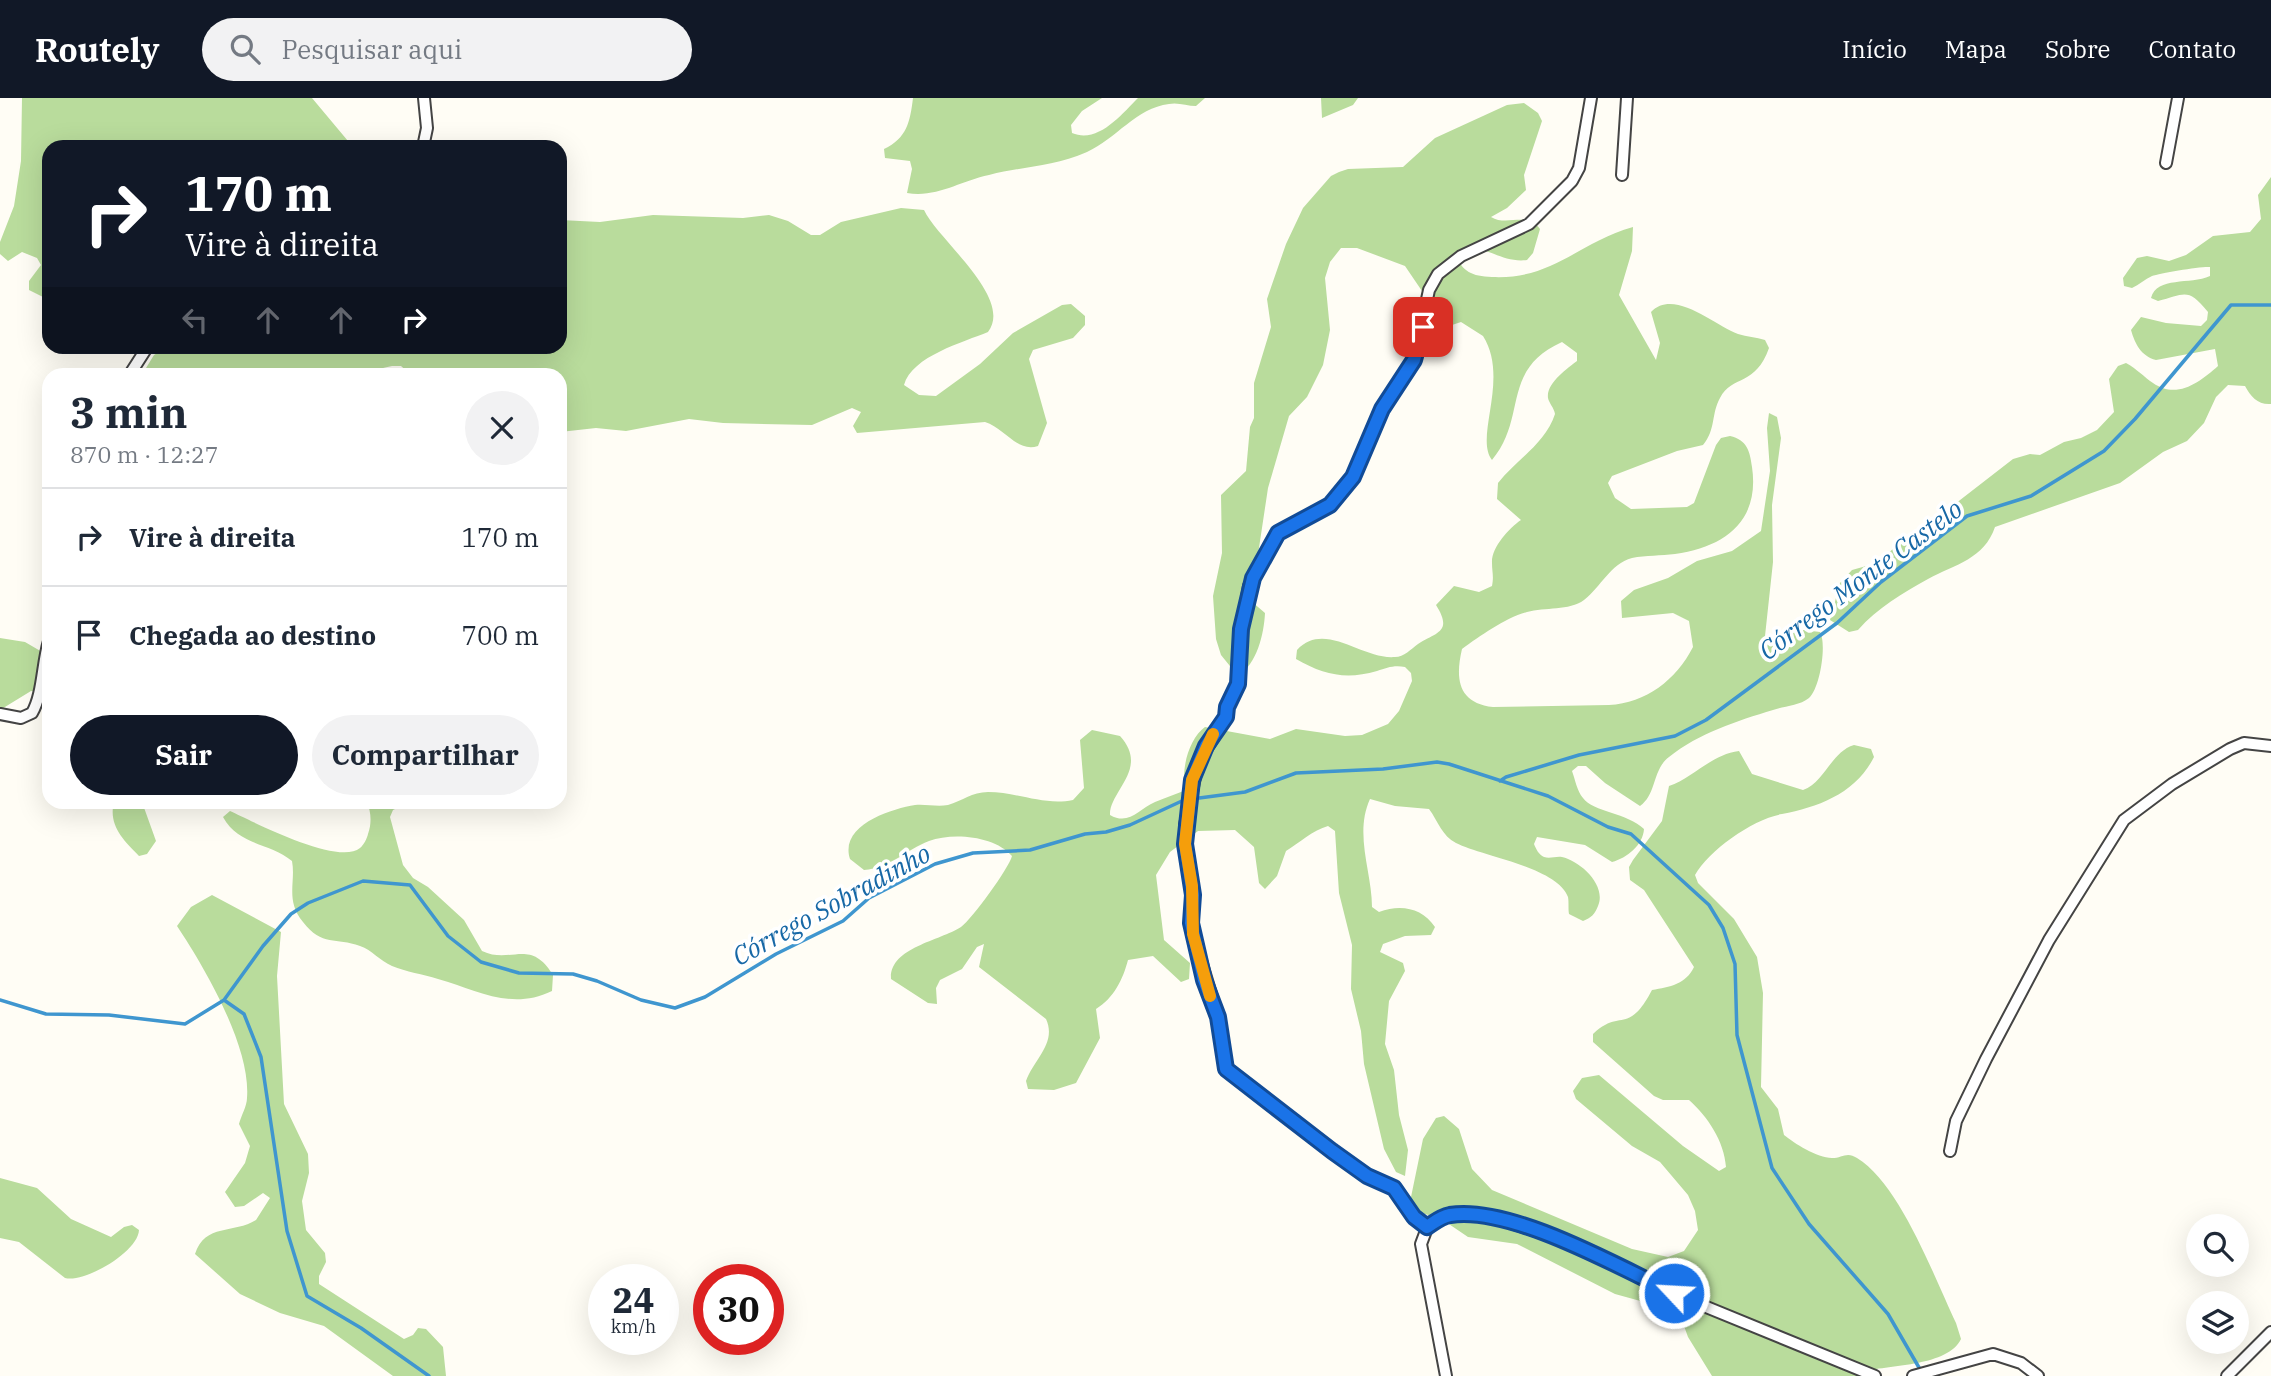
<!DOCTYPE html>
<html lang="pt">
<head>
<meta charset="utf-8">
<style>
  body { margin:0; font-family:"IBM Plex Serif",serif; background:#f2f2f3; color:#1f2937; height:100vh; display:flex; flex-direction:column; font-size:26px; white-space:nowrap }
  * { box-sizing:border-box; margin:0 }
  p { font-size:23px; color:#747a83 }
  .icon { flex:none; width:38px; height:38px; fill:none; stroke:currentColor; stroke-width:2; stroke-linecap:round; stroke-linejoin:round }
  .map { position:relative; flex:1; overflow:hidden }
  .sheet { position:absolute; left:42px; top:270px; width:525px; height:441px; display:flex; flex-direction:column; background:#fff; border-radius:21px; box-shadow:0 7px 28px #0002 }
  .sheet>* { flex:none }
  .top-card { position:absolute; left:42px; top:42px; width:525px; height:214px; border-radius:21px; box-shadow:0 7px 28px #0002; background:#111827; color:#fff; overflow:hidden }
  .tools { position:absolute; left:2186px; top:1116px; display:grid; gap:14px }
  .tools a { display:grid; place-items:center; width:63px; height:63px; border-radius:50%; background:#fff; box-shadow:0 7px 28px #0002; font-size:35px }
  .speed { position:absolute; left:588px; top:1166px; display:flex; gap:14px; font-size:35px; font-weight:700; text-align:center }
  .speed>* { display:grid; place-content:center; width:91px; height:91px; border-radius:50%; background:#fff; box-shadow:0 7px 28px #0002; line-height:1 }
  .speed small { font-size:18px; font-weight:400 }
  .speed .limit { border:10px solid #d22; background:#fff; color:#111 }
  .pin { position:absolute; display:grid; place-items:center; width:60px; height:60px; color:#fff; margin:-30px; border-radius:14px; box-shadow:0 4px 10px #0006 }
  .me { position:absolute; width:77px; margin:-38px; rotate:295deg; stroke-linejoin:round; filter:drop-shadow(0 0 5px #0008) }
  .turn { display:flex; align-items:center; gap:24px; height:147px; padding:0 28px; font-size:32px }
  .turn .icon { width:91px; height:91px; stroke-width:2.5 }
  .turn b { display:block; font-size:49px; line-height:60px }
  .lanes { display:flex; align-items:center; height:66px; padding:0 28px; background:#0003; justify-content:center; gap:35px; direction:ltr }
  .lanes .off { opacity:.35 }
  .round { display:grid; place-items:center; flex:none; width:74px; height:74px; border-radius:37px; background:#f2f2f3 }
  .head { display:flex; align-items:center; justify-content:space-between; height:119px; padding:0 28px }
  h1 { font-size:42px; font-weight:700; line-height:52px }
  .button { display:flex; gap:14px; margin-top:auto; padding:14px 28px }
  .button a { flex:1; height:80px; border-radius:42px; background:#111827; color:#fff; font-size:28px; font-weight:700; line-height:80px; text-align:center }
  .button a+a { background:#f2f2f3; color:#1f2937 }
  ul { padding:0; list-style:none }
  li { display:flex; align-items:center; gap:21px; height:98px; padding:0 28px; border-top:2px solid #e0e1e3 }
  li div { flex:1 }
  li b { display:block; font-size:26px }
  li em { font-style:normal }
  header { display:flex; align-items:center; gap:42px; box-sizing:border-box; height:98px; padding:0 35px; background:#111827; color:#fff }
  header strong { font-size:33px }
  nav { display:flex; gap:38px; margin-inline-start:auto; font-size:24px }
  .search { width:490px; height:63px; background:#f2f2f3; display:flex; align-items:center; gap:18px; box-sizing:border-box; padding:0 24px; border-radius:38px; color:#747a83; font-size:26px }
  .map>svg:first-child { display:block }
  .forest { fill:#b9dc9c }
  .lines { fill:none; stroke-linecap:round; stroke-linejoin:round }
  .stream { stroke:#3f96cf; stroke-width:3.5 }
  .minor-casing { stroke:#444; stroke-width:14 }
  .minor { stroke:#fff; stroke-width:10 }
  .route-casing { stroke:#114b97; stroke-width:18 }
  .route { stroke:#1a73e8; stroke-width:12 }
  .slow { stroke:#f59e0b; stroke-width:12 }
  .labels { text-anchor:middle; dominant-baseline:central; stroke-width:7; stroke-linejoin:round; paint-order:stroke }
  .water-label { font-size:26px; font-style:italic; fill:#1768a6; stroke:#fff }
</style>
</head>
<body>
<header>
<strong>Routely</strong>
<div class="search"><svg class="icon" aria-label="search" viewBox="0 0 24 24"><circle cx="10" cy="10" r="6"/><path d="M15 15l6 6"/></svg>Pesquisar aqui</div>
<nav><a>Início</a><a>Mapa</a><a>Sobre</a><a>Contato</a></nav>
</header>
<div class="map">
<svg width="2271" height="1278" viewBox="0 0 2271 1278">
  <rect width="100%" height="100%" fill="#fffdf5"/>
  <path class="forest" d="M22 0H312L353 49H49V202L29 192V183L41 167 37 160 22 154 8 163 0 156V144L14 108 21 63Z
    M913 0H1102L1082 13 1071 27 1072 35C1098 46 1121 17 1138 0H1205L1196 8C1187 8 1178 4 1169 6 1136 10 1116 41 1087 54 1053 69 1024 68 989 77 960 83 937 100 907 95L912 71 910 63 885 60 884 51C907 40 910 24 913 0Z
    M1321 0H1358L1353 7 1322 20Z
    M1524 5 1538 15 1542 23 1524 77 1526 92 1507 110 1491 119C1507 129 1527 113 1540 131L1533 155 1527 162C1497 166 1477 138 1454 155 1463 174 1471 178 1492 179 1553 182 1579 144 1633 129L1632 153 1619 197 1656 262 1660 245 1651 214C1674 190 1714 227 1738 236 1747 239 1756 239 1765 242L1769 250C1756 288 1732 277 1720 300 1711 316 1716 331 1703 347L1677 353 1612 378 1608 385 1615 400 1631 411 1687 409 1694 405 1716 347 1721 340 1730 338C1747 342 1750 353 1752 369 1760 423 1725 449 1675 456 1661 458 1646 457 1632 460 1610 466 1601 489 1584 502 1569 513 1545 509 1527 514 1505 520 1480 538 1462 551 1455 581 1458 605 1493 609L1609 607C1646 605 1676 582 1693 549L1689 523 1673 515 1622 520 1621 503 1634 492 1668 480 1697 463 1732 453 1761 433 1770 373 1767 330 1769 315 1777 319 1781 340 1772 407 1773 464 1765 538 1772 542 1795 531 1820 534C1827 546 1820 590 1809 600 1799 608 1784 608 1773 612 1737 623 1699 635 1669 659 1652 672 1657 696 1640 708L1605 685 1586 668H1578L1572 673C1575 681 1577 693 1583 700 1593 714 1628 715 1644 731 1643 747 1627 760 1612 764L1585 747 1537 739 1534 746C1536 751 1539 757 1544 759 1550 761 1556 758 1562 759 1580 763 1607 787 1598 808 1595 816 1591 820 1583 823L1569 816C1568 811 1569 804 1568 799 1557 769 1481 758 1456 745 1442 738 1438 723 1429 711L1395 708 1370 701C1354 736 1372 774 1372 809L1379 814C1401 806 1422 810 1435 829L1431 837 1405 838 1383 846 1380 854 1403 865 1405 873 1389 903 1385 946 1394 972 1399 1017 1408 1052 1405 1078 1396 1074 1384 1051 1364 966 1361 933 1351 891 1352 847 1339 795 1335 733 1328 728C1313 732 1299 745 1286 753L1277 778 1265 791 1259 785 1254 749 1235 732 1198 733 1170 754 1156 777 1164 842 1190 865 1189 881 1181 884 1153 858 1128 862C1123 881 1114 900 1096 911L1100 940 1076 985 1054 992 1028 991 1026 983C1034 961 1057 945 1046 921L979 869 984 846 977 849 962 871 940 882 936 890 937 906 928 905 891 881C889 850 939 843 961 829 972 821 1009 770 1012 758 995 738 953 734 929 743 906 752 890 770 864 772L850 761C839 727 891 711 915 707 926 706 937 709 948 707 962 703 972 694 988 694 1017 694 1044 708 1073 702L1084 690 1080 642 1092 632 1120 638C1150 671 1109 693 1110 717 1129 728 1139 711 1155 704 1165 700 1176 696 1186 692 1180 673 1189 640 1205 629L1270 641 1296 631 1345 638 1362 637 1388 626 1399 613 1412 583 1411 575 1405 569C1393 567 1387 570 1377 573 1346 582 1324 577 1296 561L1297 552C1325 522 1362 562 1395 559 1404 559 1411 551 1418 546 1437 534 1453 534 1436 507L1454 488 1479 494 1492 488C1494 478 1492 474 1492 465 1491 450 1509 430 1521 422L1497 401 1498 385C1517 361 1545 346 1555 316 1554 310 1549 305 1548 300 1546 285 1568 270 1577 263V255L1562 244C1500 272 1528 319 1492 362 1474 339 1510 281 1483 238L1461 224 1446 229 1439 226 1424 196 1405 168 1357 150H1341L1330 164 1325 180 1330 232 1323 267 1307 299 1289 318 1268 390 1251 503 1265 515C1264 536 1257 566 1238 578L1221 557 1216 541 1213 498 1222 455 1221 397 1246 373 1250 329 1254 320V285L1271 229 1267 201 1286 146 1303 110 1331 78 1339 74 1348 71 1403 69 1435 40 1507 7Z
    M2271 79V306C2258 307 2251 299 2245 288L2228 287 2216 299 2204 325 2187 343 2163 354 2120 385 1995 429C1984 461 1956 466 1928 481 1903 495 1877 510 1858 532L1849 534 1830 522 1840 485 1852 472 1877 465 1911 435 1933 423 2013 361 2030 356 2040 357 2064 344 2081 340 2097 332 2114 314 2109 281 2118 268 2126 265C2137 271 2144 279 2153 285 2177 302 2200 284 2218 268L2215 251 2156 262C2141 258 2135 246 2131 232L2141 219 2166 225 2201 228 2207 222 2208 214C2188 189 2185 196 2158 203L2151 200C2157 178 2190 187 2210 178V169C2202 168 2160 175 2152 178 2145 181 2139 187 2132 190L2124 188 2123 180 2137 160 2147 158 2169 163 2186 157 2213 138 2250 134 2261 121 2258 97Z
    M901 110 924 112C938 142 1014 200 988 234 964 244 912 258 904 287L919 297 936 298 980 266 1013 235 1062 207 1071 206 1085 218V227L1073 240 1033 252 1029 261 1047 325 1038 348C1017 355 1005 330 985 324L857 335 853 328 861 314 852 310 812 327 723 325 689 321 626 333 596 330 560 334V276H410L401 268H392L356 276H153L146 270 154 257 167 249 560 248V122L600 124 653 117 743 120 769 117 788 123 811 137H820L841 124Z
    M0 540 25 544 49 558V603L39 594 31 593 0 612Z
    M1854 647 1871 651 1874 659C1856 695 1819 709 1782 716 1753 721 1709 752 1695 777L1698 785 1734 821 1757 859 1763 895 1761 989 1778 1011 1784 1037C1794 1045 1817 1060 1832 1060 1842 1060 1847 1053 1857 1060 1900 1086 1934 1179 1956 1225L1961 1241C1948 1268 1891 1267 1865 1273L1859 1278H1712L1688 1239 1680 1217 1673 1212 1615 1196 1517 1146 1468 1139 1440 1120 1417 1114 1411 1107V1099L1423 1041 1436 1020 1444 1018 1459 1031 1472 1071 1492 1092 1632 1151 1668 1159 1684 1153 1698 1132 1695 1113 1688 1097 1660 1064 1632 1048 1576 1001 1573 993 1582 980 1599 977 1683 1048 1719 1073 1726 1069C1724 1043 1708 1019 1689 1002H1663L1654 998 1593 944V936C1620 910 1628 938 1652 892 1670 889 1686 886 1694 869L1644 792 1630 782 1629 769 1633 762 1662 723 1669 688C1693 680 1712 656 1739 653L1752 676 1803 692C1825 684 1831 654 1854 647Z
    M114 704H142L156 743 147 756 139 758C123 742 108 727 114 704Z
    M367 704H409L393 712 390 719 403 767 413 780 428 789 464 822 482 853C511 867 530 839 553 877L552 893C511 913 477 892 438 881 423 876 406 874 392 868 380 863 372 852 360 848 336 839 322 849 303 824 285 802 296 784 292 763 269 744 239 748 223 719L230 713C254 724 338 768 360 750 364 747 367 740 368 736 372 725 371 714 367 704Z
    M212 797 281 834 277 878 284 1006 308 1056 309 1075 302 1103 306 1132 325 1155 326 1164 319 1178V1186L404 1241 413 1237 418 1230 426 1231 443 1249 446 1278H393L324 1228 280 1215 240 1196 195 1156C205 1125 234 1136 256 1122L270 1100 263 1095 244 1108 235 1109 225 1094 245 1065 250 1048 239 1026C241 1018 247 1008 247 1000 251 949 205 870 177 828L191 809Z
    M0 1080 37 1090 71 1121 111 1139 124 1129 132 1127 139 1132C138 1154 85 1185 65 1180L19 1144 0 1140Z"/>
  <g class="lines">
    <path class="stream" d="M1500 683 1506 679 1579 657 1675 638 1706 622 1837 525 1881 484 1967 418 2031 398 2104 353 2135 321 2231 207H2271
      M0 902 46 916 109 917 185 926 224 902 263 848 291 816 308 805 363 783 410 787 448 838 481 864 519 875 573 876 597 883 641 902 675 910 705 899 776 856 843 823 869 800 935 766 973 755 1030 752 1085 736 1106 734 1130 727 1184 702 1245 694 1296 675 1383 671 1437 664 1449 666 1548 698 1608 729 1631 736 1709 807 1723 830 1735 866 1737 937 1772 1070 1809 1126 1888 1216 1921 1273
      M224 902 244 916 261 959 287 1133 307 1198 361 1230 429 1278"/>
    <g class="minor-casing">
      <path id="minor" d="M423 49 427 30 424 0
        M2166 65 2178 0
        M1622 77 1627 0
        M130 276 148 248
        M0 616 21 620 32 615C43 596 42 566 49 543
        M1950 1053 1956 1023 1986 961 2049 842 2124 722 2172 686 2230 651 2244 645 2271 648
        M1427 1130 1414 1119 1394 1090 1368 1078 1332 1053 1226 971 1218 919 1193 836V797L1185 746V727L1198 665 1226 619 1227 609 1238 586 1240 540 1249 488 1278 435 1330 407 1353 379 1382 311 1414 262 1429 192 1438 176 1461 158 1529 126 1572 83 1579 70 1591 0
        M1446 1278 1421 1146 1427 1130 1440 1120 1458 1116 1493 1119 1554 1139 1699 1206 1875 1278
        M1913 1278 1993 1256 2021 1265 2038 1278
        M2227 1278 2271 1234"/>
    </g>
    <use href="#minor" class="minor"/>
  </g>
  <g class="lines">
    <g class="route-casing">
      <path id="route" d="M1423 229 1414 262 1382 311 1353 379 1330 407 1278 435 1253 480 1241 531 1238 586 1227 609 1226 619 1206 648 1192 682 1185 746 1193 797 1191 825 1204 882 1218 919 1226 971 1332 1053 1367 1078 1394 1090 1414 1119 1427 1129C1435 1124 1440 1119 1450 1117 1510 1107 1619 1169 1674 1195"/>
    </g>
    <use href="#route" class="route"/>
    <path class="slow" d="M1210 898 1193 836 1192 788 1185 746 1192 682 1213 636"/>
  </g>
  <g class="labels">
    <g class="water-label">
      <text transform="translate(1860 481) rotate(-37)">Córrego Monte Castelo</text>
      <text transform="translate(831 806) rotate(-29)">Córrego Sobradinho</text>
    </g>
  </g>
</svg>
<div class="tools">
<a><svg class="icon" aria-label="search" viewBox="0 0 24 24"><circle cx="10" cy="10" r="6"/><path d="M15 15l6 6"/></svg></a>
<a><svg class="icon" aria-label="layers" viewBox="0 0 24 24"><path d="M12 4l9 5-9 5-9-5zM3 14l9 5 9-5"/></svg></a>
</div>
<div class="speed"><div>24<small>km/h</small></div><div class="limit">30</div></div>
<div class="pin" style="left:1423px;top:229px;background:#d93025"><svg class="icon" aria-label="arrive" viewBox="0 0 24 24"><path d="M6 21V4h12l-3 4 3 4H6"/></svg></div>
<svg class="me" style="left:1674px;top:1195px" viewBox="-20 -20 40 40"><circle r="17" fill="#1a73e8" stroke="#fff" stroke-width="3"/><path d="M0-11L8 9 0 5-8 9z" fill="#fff"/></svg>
<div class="top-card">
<div class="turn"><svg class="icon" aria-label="right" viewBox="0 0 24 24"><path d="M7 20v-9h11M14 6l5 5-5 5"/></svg><div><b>170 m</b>Vire à direita</div></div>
<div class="lanes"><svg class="icon off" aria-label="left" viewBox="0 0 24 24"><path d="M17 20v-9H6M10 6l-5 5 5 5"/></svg><svg class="icon off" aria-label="ahead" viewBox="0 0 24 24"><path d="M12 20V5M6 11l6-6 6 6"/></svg><svg class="icon off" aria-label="ahead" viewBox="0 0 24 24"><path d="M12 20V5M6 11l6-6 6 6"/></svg><svg class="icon" aria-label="right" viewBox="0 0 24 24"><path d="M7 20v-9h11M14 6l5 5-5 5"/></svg></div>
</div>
<section class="sheet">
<div class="head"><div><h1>3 min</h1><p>870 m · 12:27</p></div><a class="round"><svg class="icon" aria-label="close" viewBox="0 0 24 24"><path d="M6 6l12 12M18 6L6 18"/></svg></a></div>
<ul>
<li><svg class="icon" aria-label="right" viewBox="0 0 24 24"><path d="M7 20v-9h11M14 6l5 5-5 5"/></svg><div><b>Vire à direita</b></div><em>170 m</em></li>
<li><svg class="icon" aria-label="arrive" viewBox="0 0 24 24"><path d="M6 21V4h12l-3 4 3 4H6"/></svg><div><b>Chegada ao destino</b></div><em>700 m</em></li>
</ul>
<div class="button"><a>Sair</a><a>Compartilhar</a></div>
</section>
</div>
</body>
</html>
